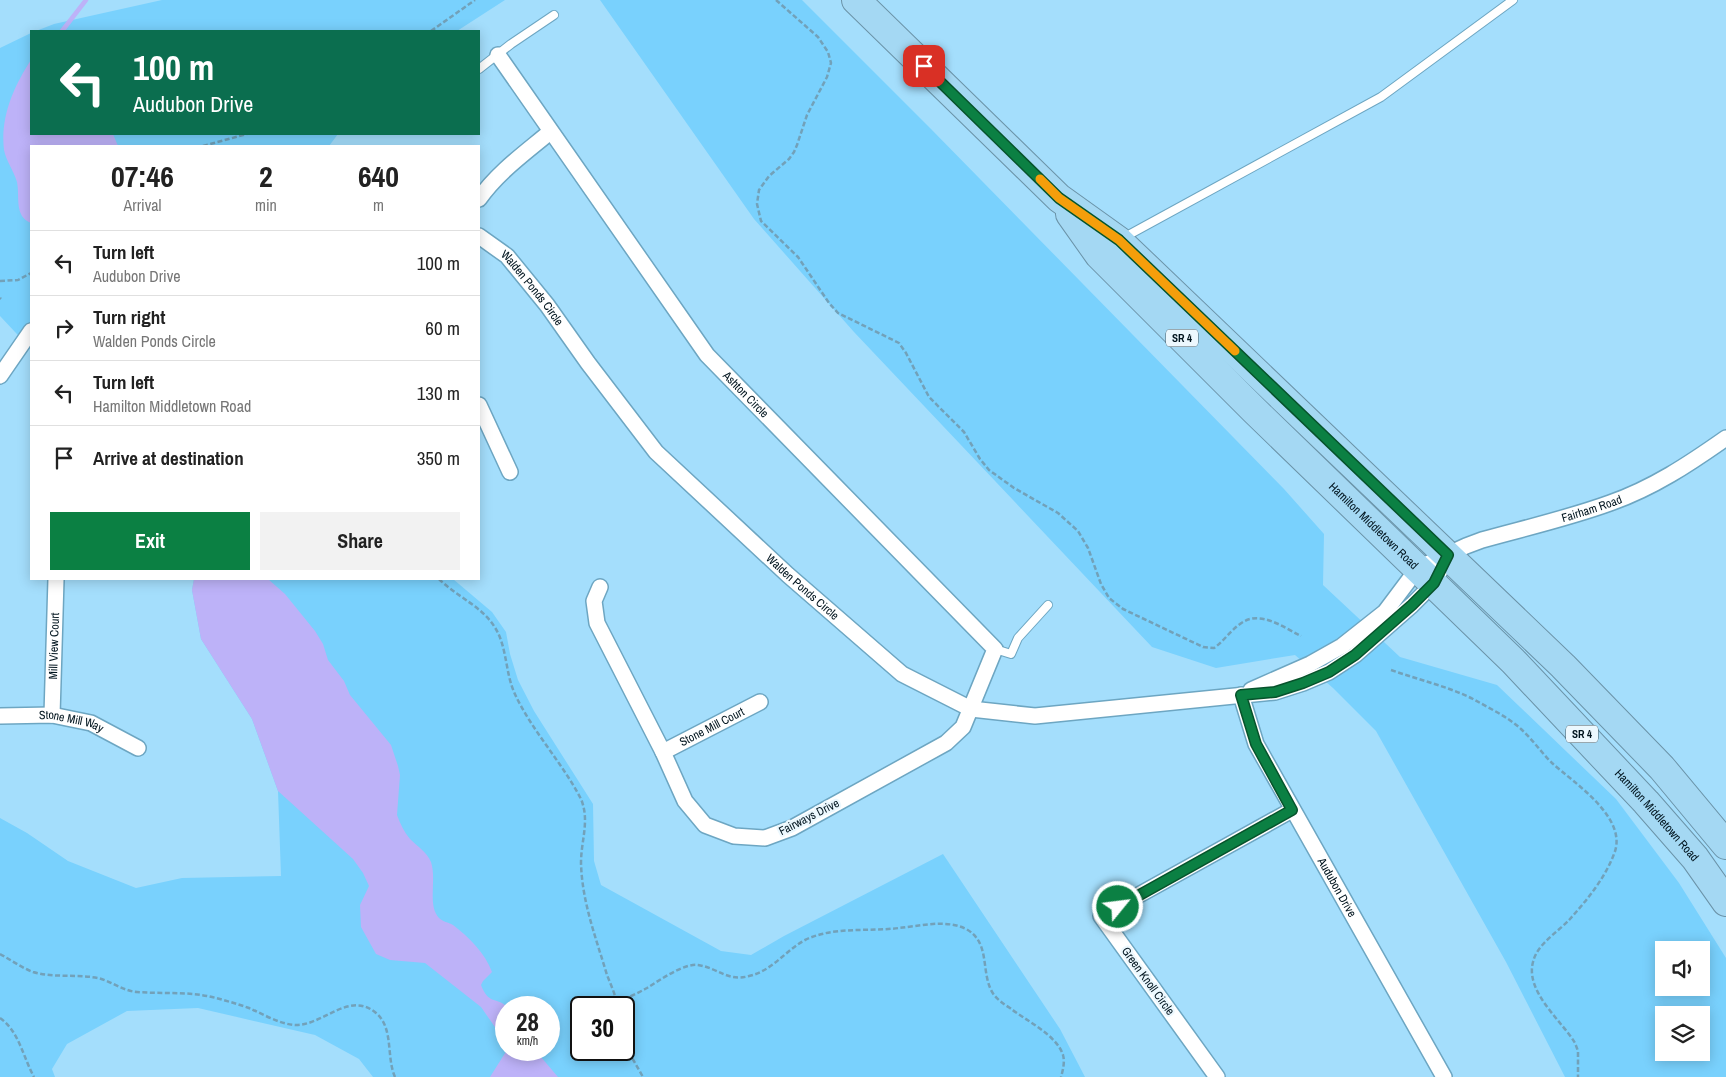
<!DOCTYPE html>
<html lang="en">
<head>
<meta charset="utf-8">
<style>
  body { margin:0; font-family:"Archivo Narrow",sans-serif; background:#f2f2f2; color:#222; height:100vh; display:flex; flex-direction:column; font-size:19px; white-space:nowrap }
  * { box-sizing:border-box; margin:0 }
  p { font-size:16px; color:#767676 }
  .icon { flex:none; width:28px; height:28px; fill:none; stroke:currentColor; stroke-width:2; stroke-linecap:round; stroke-linejoin:round }
  .map { position:relative; flex:1; overflow:hidden }
  .details { position:absolute; left:30px; top:145px; width:450px; height:435px; display:flex; flex-direction:column; background:#fff; border-radius:0px; box-shadow:0 2px 12px #0003 }
  .details>* { flex:none }
  .guide { position:absolute; left:30px; top:30px; width:450px; height:105px; border-radius:0px; box-shadow:0 2px 12px #0003; background:#0b6e4f; color:#fff; overflow:hidden }
  .controls { position:absolute; left:1655px; top:941px; display:grid; gap:10px }
  .controls a { display:grid; place-items:center; width:55px; height:55px; border-radius:0px; background:#fff; box-shadow:0 2px 12px #0003; font-size:25px }
  .speed { position:absolute; left:495px; top:996px; display:flex; gap:10px; font-size:25px; font-weight:700; text-align:center }
  .speed>* { display:grid; place-content:center; width:65px; height:65px; border-radius:50%; background:#fff; box-shadow:0 2px 12px #0003; line-height:1 }
  .speed small { font-size:12px; font-weight:400 }
  .speed .limit { border:2px solid #111; border-radius:8px; background:#fff; color:#111 }
  .pin { position:absolute; display:grid; place-items:center; width:42px; height:42px; color:#fff; margin:-21px; border-radius:10px; box-shadow:0 2px 8px #0006 }
  .me { position:absolute; width:55px; margin:-28px; rotate:61deg; stroke-linejoin:round; filter:drop-shadow(0 0 4px #0008) }
  .turn { display:flex; align-items:center; gap:18px; height:105px; padding:0 20px; font-size:22px }
  .turn .icon { width:65px; height:65px; stroke-width:2.5 }
  .turn b { display:block; font-size:35px; line-height:42px }
  .eta { display:flex; justify-content:space-evenly; align-items:center; height:85px; text-align:center }
  .eta b { font-size:30px; font-weight:700; line-height:35px }
  .cta { display:flex; gap:10px; margin-top:auto; padding:10px 20px }
  .cta a { flex:1; height:58px; border-radius:0px; background:#0b8043; color:#fff; font-size:20px; font-weight:700; line-height:58px; text-align:center }
  .cta a+a { background:#f2f2f2; color:#222 }
  ul { padding:0; list-style:none }
  li { display:flex; align-items:center; gap:15px; height:65px; padding:0 20px; border-top:1px solid #e0e0e0 }
  li div { flex:1 }
  li b { display:block; font-size:19px }
  li em { font-style:normal }
  .map>svg:first-child { display:block }
  .green { fill:#79d1fd; fill-rule:evenodd }
  .water { fill:#bdb2f8 }
  .lines { fill:none; stroke-linecap:round; stroke-linejoin:round }
  .stream { stroke:#bdb2f8; stroke-width:4.5 }
  .lane-casing { stroke:#6da6c2; stroke-width:10 }
  .street-casing { stroke:#6da6c2; stroke-width:18 }
  .highway-casing { stroke:#6b93a8; stroke-width:30 }
  .path { stroke:#72a1b9; stroke-width:2.5; stroke-dasharray:5 2.5; stroke-linecap:butt }
  .lane { stroke:#fff; stroke-width:8 }
  .street { stroke:#fff; stroke-width:15 }
  .highway { stroke:#a4d8f3; stroke-width:28 }
  .route-casing { stroke:#07532c; stroke-width:12 }
  .route { stroke:#0b8043; stroke-width:9 }
  .slow { stroke:#f59e0b; stroke-width:9 }
  .labels { text-anchor:middle; dominant-baseline:central; stroke-width:4.5; stroke-linejoin:round; paint-order:stroke }
  .shield { fill:#ecf8fe; stroke:#475861; stroke-width:1 }
  .shield-label { font-size:11px; font-weight:bold; fill:#00141e }
  .street-label { font-size:12px; fill:#00141e; stroke:#ecf8fe }
</style>
</head>
<body>
<div class="map">
<svg width="1726" height="1077" viewBox="0 0 1726 1077">
  <rect width="100%" height="100%" fill="#a4defc"/>
  <path class="green" d="M162 0H505L457 31H36L54 24Z
    M600 0H802L931 129 1284 489 1324 534 1323 585 1400 657 1497 685 1616 799 1679 883 1726 958V1077H1565L1506 962 1376 731 1333 688 1295 655 1216 668 1152 647 854 332 754 219ZM1664 950H1701V988H1664ZM1664 1015H1701V1052H1664Z
    M31 33V134H338L329 146H31V349L0 316V48Z
    M194 579H453L492 612 506 632 510 654 518 680 534 711 593 804 594 861 601 885 721 951 751 955 784 936 943 854 1060 1029 1085 1077H373L359 1059 315 1035 198 1008 127 1011 67 1044 52 1069 55 1077H0V818L27 833 68 861 136 888 182 878 281 876 278 791 252 719 201 639 192 590ZM506 1008H549V1050H506ZM581 1008H624V1050H581Z"/>
  <path class="water" d="M31 60V134H113L118 146H31V223C14 216 20 198 17 182 14 171 6 161 4 150 0 117 14 86 31 60Z
    M194 579H268L285 594 315 631 323 644 328 660 344 681 350 695 391 745 398 766 400 775 397 815C400 823 404 832 410 839 417 846 427 852 431 862 437 880 427 905 439 918 443 922 448 922 453 925 469 937 485 953 492 972L483 981 481 985C489 1005 494 996 508 1007L506 1008V1043L481 1007 425 963 390 960 376 954 361 927 360 905 369 886 363 873 353 859 278 791 252 719 201 639 192 590Z
    M507 1050H535L558 1077H490Z"/>
  <g class="lines">
    <path class="stream" d="M62 31 86 0"/>
    <g class="lane-casing">
      <path id="lane" d="M479 69 511 44 554 15
        M1123 238 1381 97 1513 0
        M995 649 1011 654 1018 638 1048 605"/>
    </g>
    <g class="street-casing">
      <g id="street">
        <path id="s1" d="M498 55 707 355 995 649 963 727 946 743 792 828 765 838 734 836 705 825 685 801 663 752 597 623 594 601 600 587"/>
        <path d="M479 199C498 172 525 153 550 132"/>
        <path id="s2" d="M479 236 507 256 547 305 588 363 656 452 788 575 902 674 971 709 1035 716 1275 692 1303 683 1329 672 1355 655 1412 605 1434 583 1448 555"/>
        <path d="M0 376 31 331"/>
        <path d="M479 405 510 472"/>
        <path id="s3" d="M1251 690 1310 664 1342 646 1385 612 1418 568 1466 546 1482 540C1525 528 1569 518 1610 503 1653 488 1689 464 1726 438"/>
        <path id="s4" d="M1241 695 1256 744 1444 1077"/>
        <path id="s5" d="M52 715 56 579"/>
        <path id="s6" d="M0 716 52 715 91 723 138 748"/>
        <path id="s7" d="M663 752 760 702"/>
        <path d="M1217 1077 1101 916 1292 810"/>
      </g>
    </g>
    <g class="highway-casing">
      <g id="highway">
        <path d="M856 0 1059 198 1119 241 1563 666 1662 768 1726 845"/>
        <path id="s8" d="M1070 214 1099 255 1255 411 1513 661 1646 802 1695 858 1726 902"/>
      </g>
    </g>
    <path class="path" d="M776 0 818 37 828 52 831 63 827 77 807 115 797 145 794 152 789 159 769 176 759 190 757 204 761 221 798 257 829 303 838 313 899 343 906 353 929 397 964 432 980 459 989 470 1014 488 1058 513 1078 531 1088 548 1101 584 1109 598 1123 609 1203 647 1214 648C1224 641 1230 631 1240 624 1259 609 1283 627 1301 636
      M431 31 475 0
      M203 146 247 134
      M0 281 18 280 31 273
      M0 298 1 299
      M439 579C456 596 481 606 494 626 507 645 505 671 514 692 531 730 562 762 581 799 590 821 581 840 581 863 582 902 596 938 607 975 611 985 616 996 618 1008
      M1391 670C1419 680 1447 686 1473 699 1489 708 1508 717 1521 729 1532 739 1541 752 1552 763 1574 783 1629 818 1614 854 1605 878 1587 900 1570 919 1558 932 1537 944 1533 962 1525 992 1562 1021 1575 1043L1578 1051V1077
      M0 954C11 960 22 968 33 972 54 978 76 974 98 978 111 981 123 991 137 992 163 994 190 991 216 998 227 1001 238 1004 249 1008 263 1014 279 1024 295 1025 323 1026 349 990 376 1013 394 1028 386 1057 395 1077
      M617 1003C627 998 638 993 647 988 660 980 684 963 698 965 718 968 728 982 749 976 772 971 785 951 805 940 834 926 868 932 899 928 920 926 946 919 966 929 990 942 981 969 991 990 995 998 1002 1003 1010 1008 1025 1020 1057 1035 1063 1055 1065 1062 1063 1070 1061 1077
      M0 1018C19 1031 23 1057 34 1077
      M624 1038 627 1049 643 1077"/>
    <use href="#lane" class="lane"/>
    <use href="#street" class="street"/>
    <use href="#highway" class="highway"/>
  </g>
  <g class="lines">
    <g class="route-casing">
      <path id="route" d="M924 66 1059 198 1119 240 1448 555 1434 583 1412 605 1355 655 1329 672 1303 683 1275 692 1241 695 1256 744 1292 810 1118 907"/>
    </g>
    <use href="#route" class="route"/>
    <path class="slow" d="M1040 179 1059 198 1119 240 1235 351"/>
  </g>
  <g class="labels">
    <g class="shield">
      <rect x="1166" y="329.5" width="32" height="17" rx="4"/>
      <rect x="1566" y="725.5" width="32" height="17" rx="4"/>
    </g>
    <g class="shield-label">
      <text x="1182" y="338">SR 4</text>
      <text x="1582" y="734">SR 4</text>
    </g>
    <g class="street-label">
      <text stroke="none"><textPath href="#s2" startOffset="75">Walden Ponds Circle</textPath></text>
      <text stroke="none"><textPath href="#s1" startOffset="421">Ashton Circle</textPath></text>
      <text stroke="none"><textPath href="#s3" startOffset="395">Fairham Road</textPath></text>
      <text stroke="none"><textPath href="#s8" startOffset="436">Hamilton Middletown Road</textPath></text>
      <text stroke="none"><textPath href="#s2" startOffset="480">Walden Ponds Circle</textPath></text>
      <text stroke="none"><textPath href="#s5" startOffset="69">Mill View Court</textPath></text>
      <text stroke="none"><textPath href="#s6" startOffset="72">Stone Mill Way</textPath></text>
      <text stroke="none"><textPath href="#s7" startOffset="55">Stone Mill Court</textPath></text>
      <text stroke="none"><textPath href="#s8" startOffset="841">Hamilton Middletown Road</textPath></text>
      <text transform="translate(809 817) rotate(-27)">Fairways Drive</text>
      <text stroke="none"><textPath href="#s4" startOffset="216">Audubon Drive</textPath></text>
      <text transform="translate(1148 981) rotate(54)">Green Knoll Circle</text>
    </g>
  </g>
</svg>
<div class="controls">
<a><svg class="icon" aria-label="sound" viewBox="0 0 24 24"><path d="M4 9h4l5-4v14l-5-4H4zM17 9q2 3 0 6"/></svg></a>
<a><svg class="icon" aria-label="layers" viewBox="0 0 24 24"><path d="M12 4l9 5-9 5-9-5zM3 14l9 5 9-5"/></svg></a>
</div>
<div class="speed"><div>28<small>km/h</small></div><div class="limit">30</div></div>
<div class="pin" style="left:924px;top:66px;background:#d93025"><svg class="icon" aria-label="arrive" viewBox="0 0 24 24"><path d="M6 21V4h12l-3 4 3 4H6"/></svg></div>
<svg class="me" style="left:1118px;top:907px" viewBox="-20 -20 40 40"><circle r="17" fill="#0b8043" stroke="#fff" stroke-width="3"/><path d="M0-11L8 9 0 5-8 9z" fill="#fff"/></svg>
<div class="guide">
<div class="turn"><svg class="icon" aria-label="left" viewBox="0 0 24 24"><path d="M17 20v-9H6M10 6l-5 5 5 5"/></svg><div><b>100 m</b>Audubon Drive</div></div>
</div>
<section class="details">
<div class="eta">
<div><b>07:46</b><p>Arrival</p></div>
<div><b>2</b><p>min</p></div>
<div><b>640</b><p>m</p></div>
</div>
<ul>
<li><svg class="icon" aria-label="left" viewBox="0 0 24 24"><path d="M17 20v-9H6M10 6l-5 5 5 5"/></svg><div><b>Turn left</b><p>Audubon Drive</p></div><em>100 m</em></li>
<li><svg class="icon" aria-label="right" viewBox="0 0 24 24"><path d="M7 20v-9h11M14 6l5 5-5 5"/></svg><div><b>Turn right</b><p>Walden Ponds Circle</p></div><em>60 m</em></li>
<li><svg class="icon" aria-label="left" viewBox="0 0 24 24"><path d="M17 20v-9H6M10 6l-5 5 5 5"/></svg><div><b>Turn left</b><p>Hamilton Middletown Road</p></div><em>130 m</em></li>
<li><svg class="icon" aria-label="arrive" viewBox="0 0 24 24"><path d="M6 21V4h12l-3 4 3 4H6"/></svg><div><b>Arrive at destination</b></div><em>350 m</em></li>
</ul>
<div class="cta"><a>Exit</a><a>Share</a></div>
</section>
</div>
</body>
</html>
